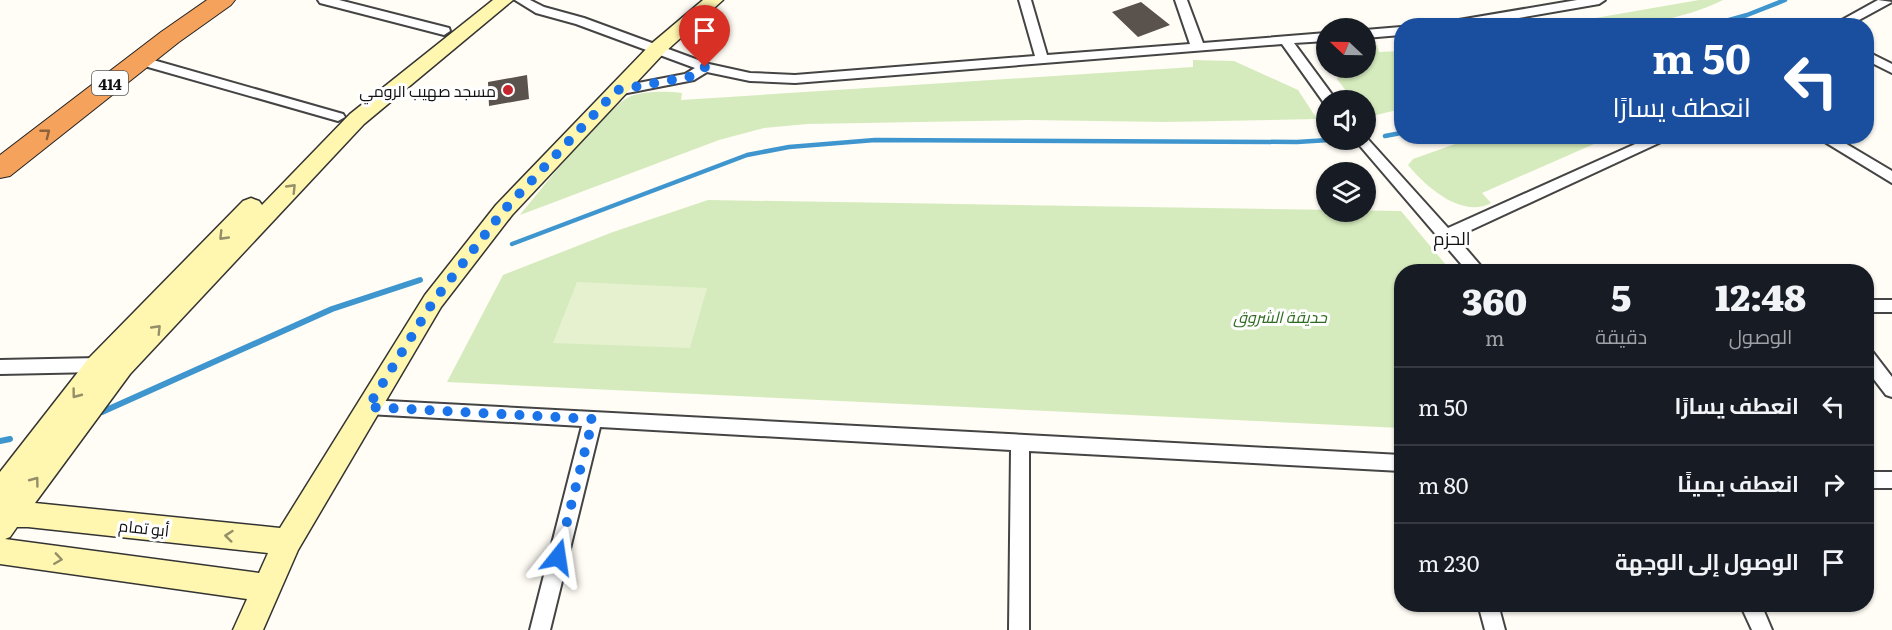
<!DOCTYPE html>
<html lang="ar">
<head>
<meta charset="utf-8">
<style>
  body { margin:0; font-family:Literata,Cairo,serif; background:#242831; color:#f1f3f6; direction:rtl; height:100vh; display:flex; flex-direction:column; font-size:22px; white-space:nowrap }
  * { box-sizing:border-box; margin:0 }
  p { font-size:20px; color:#9ea1a6 }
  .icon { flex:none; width:33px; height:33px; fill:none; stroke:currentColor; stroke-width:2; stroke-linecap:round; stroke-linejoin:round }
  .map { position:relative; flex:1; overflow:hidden; direction:ltr }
  .panel { position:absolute; left:1394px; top:264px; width:480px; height:348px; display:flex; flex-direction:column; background:#171b24; border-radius:24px; box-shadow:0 2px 4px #0004; direction:rtl }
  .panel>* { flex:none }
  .hud { position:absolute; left:1394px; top:18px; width:480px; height:126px; border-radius:24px; box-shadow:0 2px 4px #0004; direction:rtl; background:#1a4fa0; color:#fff; overflow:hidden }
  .needle { width:39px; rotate:292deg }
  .controls { position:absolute; left:1316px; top:18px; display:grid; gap:12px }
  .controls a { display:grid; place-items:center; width:60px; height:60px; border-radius:50%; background:#171b24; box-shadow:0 2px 4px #0004; font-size:30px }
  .pin { position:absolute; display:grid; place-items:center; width:51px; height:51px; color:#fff; margin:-62px -26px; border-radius:50% 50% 50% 0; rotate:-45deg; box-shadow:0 0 6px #0007 }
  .pin .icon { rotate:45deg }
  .me { position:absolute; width:66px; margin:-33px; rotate:15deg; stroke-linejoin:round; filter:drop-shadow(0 0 4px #0008) }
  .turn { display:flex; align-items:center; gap:21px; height:126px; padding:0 24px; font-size:27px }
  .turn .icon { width:78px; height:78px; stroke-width:2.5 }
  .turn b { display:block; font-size:42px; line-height:51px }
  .eta { display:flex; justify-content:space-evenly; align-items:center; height:102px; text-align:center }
  .eta b { font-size:36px; font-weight:800; line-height:42px }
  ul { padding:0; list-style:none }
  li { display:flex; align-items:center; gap:18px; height:78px; padding:0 24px; border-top:2px solid #363941 }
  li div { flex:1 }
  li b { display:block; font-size:22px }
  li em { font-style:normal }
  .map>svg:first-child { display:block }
  .green { fill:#d5ebbd }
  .pitch { fill:#e6f2cf }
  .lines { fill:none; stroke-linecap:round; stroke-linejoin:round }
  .stream-far1 { stroke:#3f96cf; stroke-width:4.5 }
  .stream { stroke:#3f96cf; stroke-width:6 }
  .building { fill:#5a524d }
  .street-casing { stroke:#444; stroke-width:4 }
  .secondary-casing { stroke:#333; stroke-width:3 }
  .highway-casing { stroke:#222; stroke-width:2 }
  .street { fill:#fff; fill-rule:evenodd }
  .secondary { fill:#fff6b0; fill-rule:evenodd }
  .highway { fill:#f5a25d; fill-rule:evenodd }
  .oneway { stroke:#8e613b }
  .oneway2 { stroke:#948f68 }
  .route { stroke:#1a73e8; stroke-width:10; stroke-dasharray:0 18 }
  .poi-dot { fill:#c4262e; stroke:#fff; stroke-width:2 }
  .labels { text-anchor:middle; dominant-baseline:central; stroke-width:6; stroke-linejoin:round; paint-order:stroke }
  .shield { fill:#fff; stroke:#585858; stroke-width:1.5 }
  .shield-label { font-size:15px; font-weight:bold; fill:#111 }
  .poi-label { font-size:16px; fill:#111; stroke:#fff; text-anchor:end }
  .park-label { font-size:16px; font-style:italic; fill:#2f6b1f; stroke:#fff }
  .street-label { font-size:16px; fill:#111; stroke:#fff }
  .neighbourhood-label { font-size:18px; fill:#111; stroke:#fff }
</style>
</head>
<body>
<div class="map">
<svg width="1892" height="630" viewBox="0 0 1892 630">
  <rect width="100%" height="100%" fill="#fffdf5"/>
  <path class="green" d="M1699 0H1723C1667 27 1616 26 1555 25Z
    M1377 45 1379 52 1401 51V109L1368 117 1365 114V100H1353L1337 79 1339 68H1365V46Z
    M1193 60 1234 61 1298 90 1317 119 1165 122 1029 120 807 124 764 128 719 140 520 215C539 192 608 105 631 96 646 91 667 91 682 93L681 100 1193 67Z
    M1475 137V136L1610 137 1482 193 1491 203C1462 219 1425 186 1408 165L1413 159Z
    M708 200 1401 211 1451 271 1401 272V428L447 382 503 275 613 232Z"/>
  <path class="pitch" d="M577 282 707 288 690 348 553 343Z"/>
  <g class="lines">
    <path class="stream-far1" d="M1708 26 1747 15 1785 0
      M1385 136 1401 133
      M512 244 747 155 789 147 875 140 1297 142 1329 140"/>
    <path class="stream" d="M102 412 332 309 420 280
      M0 441 10 439"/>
  </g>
  <path class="building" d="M1141 2 1170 25 1138 37 1112 12Z
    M527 75 529 99 489 106 488 82Z"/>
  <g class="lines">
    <g class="street-casing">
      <path id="street" d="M318 0H339L449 28 450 31 444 35 320 3Z
        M515 0H530L544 7 584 18 709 64 750 73 795 75 1035 56 1019 0H1031L1047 55 1190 44 1175 0H1187L1203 43 1326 33V41L1294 43 1336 100H1326L1324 103 1282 44 795 83 750 81 707 72 694 80 617 95 612 94 610 91 612 88 685 74 695 68 576 24 536 13Z
        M1577 0H1605L1599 4 1472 26H1441L1447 22Z
        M1878 0 1892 2 1848 26H1831Z
        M1401 27V35L1365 38V30Z
        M1866 51 1892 64V73L1866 60Z
        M139 56 343 114 345 117 338 121 134 63 132 60 134 57Z
        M1365 136 1448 228 1653 136H1674L1456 237 1486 272H1468L1355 140H1365Z
        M1815 136H1833L1892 171V183Z
        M1866 300H1892V312H1866Z
        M1866 349 1872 351 1892 377V397L1886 395 1866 369Z
        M98 358 104 360 107 365 104 370 98 372 0 374V360Z
        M368 400 1401 455V471L1029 451V630H1009L1011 450 600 427 550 630H530L582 426 368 414 362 412 359 407 362 402Z
        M1866 472H1892V488H1866Z
        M1478 604H1498L1505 630H1485Z
        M1740 604H1761L1772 630H1752Z"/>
    </g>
    <g class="secondary-casing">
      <path id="secondary" d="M493 0H513L364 124 130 374 35 503 280 528 425 295 496 205 651 44 703 0H723L665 52 512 215 441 307 298 550 263 630H233L247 599 0 564V472L89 358 243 201 251 198 259 201 262 205 350 114ZM17 527H28L268 553 259 573 5 539 10 537Z"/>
    </g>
    <g class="highway-casing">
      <path id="highway" d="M207 0H235L231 5 179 42 10 176 0 178V155L161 32Z"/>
    </g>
    <use href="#street" class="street"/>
    <use href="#secondary" class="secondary"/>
    <use href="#highway" class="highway"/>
  </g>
  <defs><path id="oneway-chevron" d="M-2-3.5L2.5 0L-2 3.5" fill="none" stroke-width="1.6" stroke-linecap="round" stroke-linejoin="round" transform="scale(1.5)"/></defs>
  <use class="oneway" href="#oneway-chevron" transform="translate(46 133) rotate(-38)"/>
  <g class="oneway2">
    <use href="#oneway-chevron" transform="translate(292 188) rotate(-46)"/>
    <use href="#oneway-chevron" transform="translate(223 236) rotate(134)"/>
    <use href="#oneway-chevron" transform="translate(157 329) rotate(-46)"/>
    <use href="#oneway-chevron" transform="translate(76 394) rotate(127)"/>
    <use href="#oneway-chevron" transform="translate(35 481) rotate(-53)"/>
    <use href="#oneway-chevron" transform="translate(229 536) rotate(-174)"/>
    <use href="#oneway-chevron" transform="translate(58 559) rotate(8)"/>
  </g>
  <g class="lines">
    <path class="route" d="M558 557 593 419 368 407 433 302 504 210 617 90 689 77 705 67"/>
  </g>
  <circle class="poi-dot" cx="508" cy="90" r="6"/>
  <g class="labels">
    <rect class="shield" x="92" y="71" width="36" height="24" rx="4.5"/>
    <g class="shield-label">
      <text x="110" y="83">414</text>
    </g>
    <g class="poi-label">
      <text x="496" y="90">مسجد صهيب الرومي</text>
    </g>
    <g class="park-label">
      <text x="1280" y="316">حديقة الشروق</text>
    </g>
    <g class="street-label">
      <text transform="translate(144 527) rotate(6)">أبو تمام</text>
    </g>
    <g class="neighbourhood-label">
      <text x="1452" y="237">الحزم</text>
    </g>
  </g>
</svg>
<div class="controls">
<a><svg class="needle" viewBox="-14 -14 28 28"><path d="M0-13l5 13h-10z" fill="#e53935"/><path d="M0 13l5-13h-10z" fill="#9ea1a6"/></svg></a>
<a><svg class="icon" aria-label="sound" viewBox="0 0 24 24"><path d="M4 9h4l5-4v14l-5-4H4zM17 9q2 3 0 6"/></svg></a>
<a><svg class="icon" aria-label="layers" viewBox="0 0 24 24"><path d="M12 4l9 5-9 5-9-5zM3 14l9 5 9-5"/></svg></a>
</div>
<div class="pin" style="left:705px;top:67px;background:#d93025"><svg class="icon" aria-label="arrive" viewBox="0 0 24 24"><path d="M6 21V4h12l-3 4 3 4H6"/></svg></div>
<svg class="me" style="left:558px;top:557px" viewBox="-20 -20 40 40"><path d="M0-17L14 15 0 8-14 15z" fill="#1a73e8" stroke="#fff" stroke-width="4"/></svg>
<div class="hud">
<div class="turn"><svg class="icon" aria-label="left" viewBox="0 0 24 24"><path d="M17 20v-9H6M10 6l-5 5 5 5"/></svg><div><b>50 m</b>انعطف يسارًا</div></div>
</div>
<section class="panel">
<div class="eta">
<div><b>12:48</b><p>الوصول</p></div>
<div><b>5</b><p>دقيقة</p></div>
<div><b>360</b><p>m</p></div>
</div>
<ul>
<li><svg class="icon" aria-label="left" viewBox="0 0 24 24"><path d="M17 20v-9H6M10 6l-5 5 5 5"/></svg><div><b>انعطف يسارًا</b></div><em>50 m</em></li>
<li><svg class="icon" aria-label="right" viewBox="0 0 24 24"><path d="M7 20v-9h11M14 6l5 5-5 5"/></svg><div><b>انعطف يمينًا</b></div><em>80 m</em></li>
<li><svg class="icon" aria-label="arrive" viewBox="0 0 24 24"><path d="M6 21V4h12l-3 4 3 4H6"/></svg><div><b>الوصول إلى الوجهة</b></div><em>230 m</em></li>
</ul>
</section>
</div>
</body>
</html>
